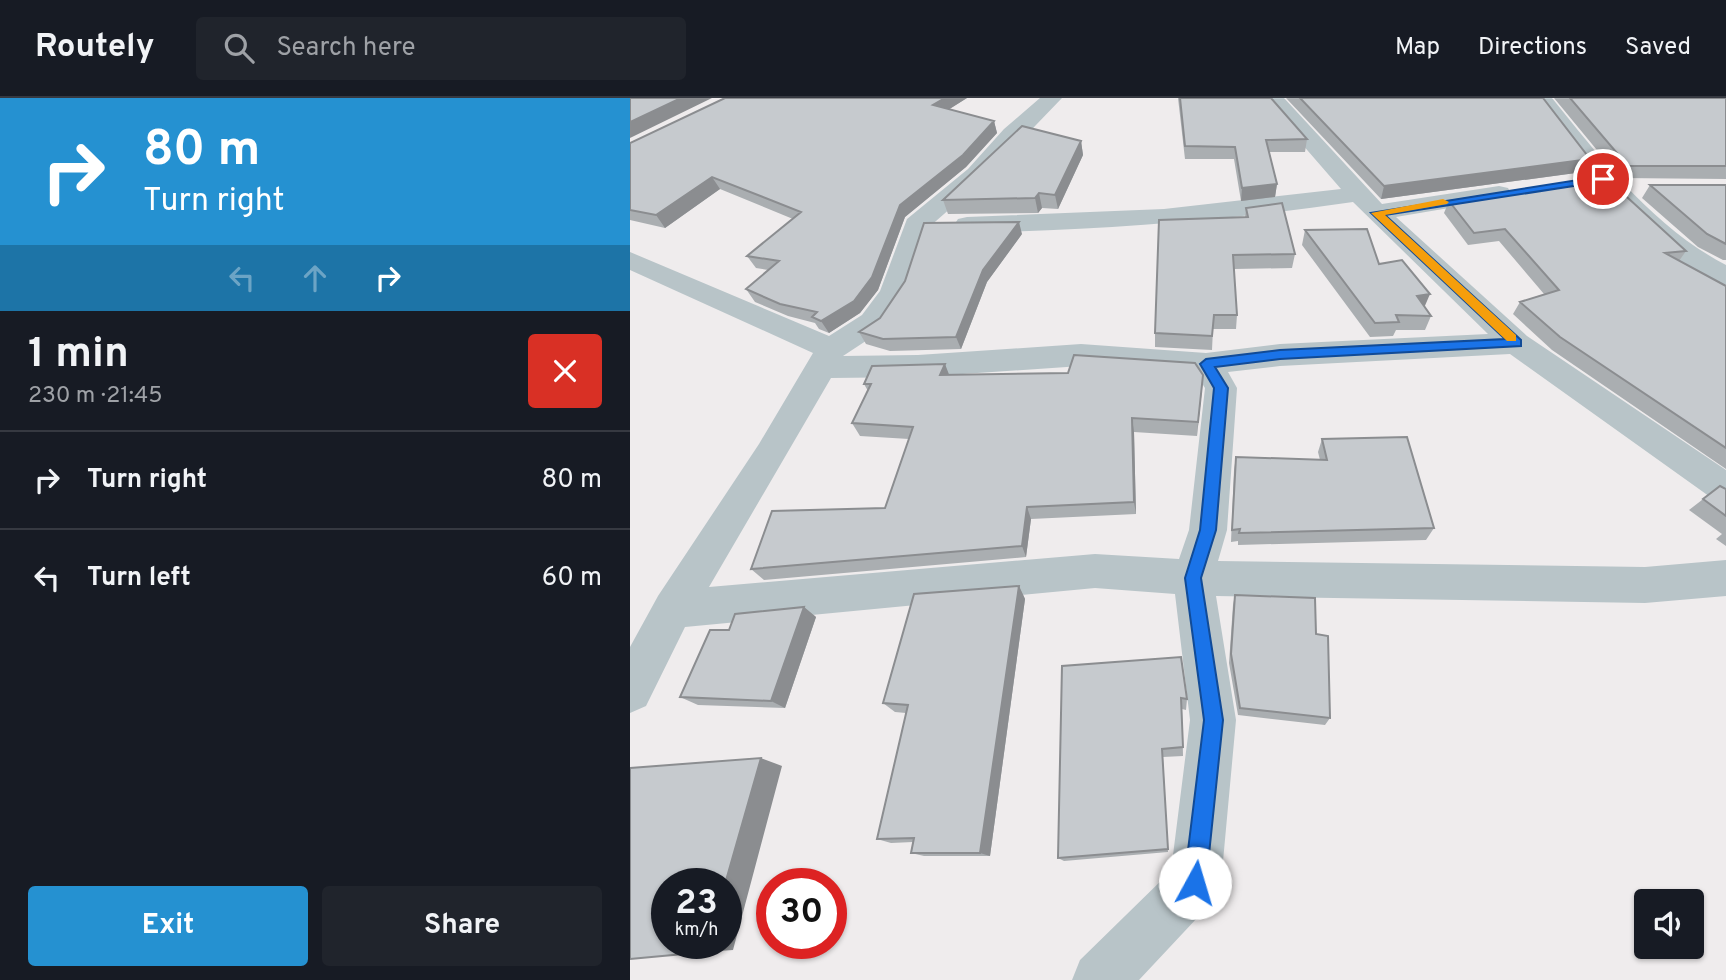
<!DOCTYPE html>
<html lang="en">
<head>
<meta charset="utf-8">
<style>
  body { margin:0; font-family:Overpass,sans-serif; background:#20242c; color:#f1f3f6; height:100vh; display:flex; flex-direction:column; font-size:26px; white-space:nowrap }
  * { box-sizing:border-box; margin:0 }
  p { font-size:23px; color:#9ea1a6 }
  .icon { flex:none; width:38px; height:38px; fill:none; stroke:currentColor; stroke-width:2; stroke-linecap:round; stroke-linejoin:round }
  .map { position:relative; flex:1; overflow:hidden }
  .sheet { display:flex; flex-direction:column; background:#171b24; width:630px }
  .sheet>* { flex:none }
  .top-card { background:#2591d1; color:#fff; overflow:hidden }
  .buttons { position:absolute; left:1004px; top:791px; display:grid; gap:14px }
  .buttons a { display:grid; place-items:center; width:70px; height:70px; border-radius:7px; background:#171b24; box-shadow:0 2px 5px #0004; font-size:35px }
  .speed { position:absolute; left:21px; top:770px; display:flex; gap:14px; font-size:35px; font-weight:700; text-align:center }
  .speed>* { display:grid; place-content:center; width:91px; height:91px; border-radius:50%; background:#171b24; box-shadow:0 2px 5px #0004; line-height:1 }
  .speed small { font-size:18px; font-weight:400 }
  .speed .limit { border:10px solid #d22; background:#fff; color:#111 }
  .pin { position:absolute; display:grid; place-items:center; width:60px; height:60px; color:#fff; margin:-30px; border:4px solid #fff; border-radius:50%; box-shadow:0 2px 7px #0007 }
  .me { position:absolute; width:77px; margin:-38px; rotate:6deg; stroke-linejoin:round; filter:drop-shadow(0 0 5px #0008) }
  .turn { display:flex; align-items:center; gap:24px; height:147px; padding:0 28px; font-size:32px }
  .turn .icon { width:91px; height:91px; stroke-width:2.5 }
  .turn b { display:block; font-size:49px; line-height:60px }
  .lanes { display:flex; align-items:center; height:66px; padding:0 28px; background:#0003; justify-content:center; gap:35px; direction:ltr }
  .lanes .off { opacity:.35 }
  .round { display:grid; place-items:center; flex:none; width:74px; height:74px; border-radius:7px; background:#20242c }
  .overview { display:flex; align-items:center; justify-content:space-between; height:119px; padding:0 28px }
  h1 { font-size:42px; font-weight:700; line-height:52px }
  .action { display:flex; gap:14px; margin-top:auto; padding:14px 28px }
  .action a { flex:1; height:80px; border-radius:7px; background:#2591d1; color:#fff; font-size:28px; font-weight:700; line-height:80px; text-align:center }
  .action a+a { background:#20242c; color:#f1f3f6 }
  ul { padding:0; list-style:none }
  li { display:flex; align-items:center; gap:21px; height:98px; padding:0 28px; border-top:2px solid #363941 }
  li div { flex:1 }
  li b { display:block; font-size:26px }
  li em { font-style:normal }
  header { display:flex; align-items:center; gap:42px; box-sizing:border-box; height:98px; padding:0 35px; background:#171b24; border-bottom:2px solid #363941 }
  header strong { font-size:33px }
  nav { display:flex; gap:38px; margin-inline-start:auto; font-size:24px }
  .search { width:490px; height:63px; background:#20242c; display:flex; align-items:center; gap:18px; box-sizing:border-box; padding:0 24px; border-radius:7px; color:#9ea1a6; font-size:26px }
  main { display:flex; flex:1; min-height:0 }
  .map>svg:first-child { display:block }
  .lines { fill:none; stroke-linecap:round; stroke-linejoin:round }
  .street { fill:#b8c4c8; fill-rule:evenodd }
  .wall { fill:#aaaeb1 }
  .shaded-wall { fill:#8b8d90 }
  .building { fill:#c6cace; stroke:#8b8d90; stroke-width:2 }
  .route { fill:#1a73e8; stroke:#114b97; stroke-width:2 }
  .slow { fill:#f59e0b }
</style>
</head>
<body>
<header>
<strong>Routely</strong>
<div class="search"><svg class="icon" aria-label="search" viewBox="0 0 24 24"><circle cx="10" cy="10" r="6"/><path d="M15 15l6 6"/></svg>Search here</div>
<nav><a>Map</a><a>Directions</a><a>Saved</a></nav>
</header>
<main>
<section class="sheet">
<div class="top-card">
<div class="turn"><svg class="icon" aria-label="right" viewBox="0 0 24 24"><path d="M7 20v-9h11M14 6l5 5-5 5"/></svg><div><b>80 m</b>Turn right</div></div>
<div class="lanes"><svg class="icon off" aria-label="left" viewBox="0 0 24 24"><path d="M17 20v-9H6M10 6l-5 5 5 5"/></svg><svg class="icon off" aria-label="ahead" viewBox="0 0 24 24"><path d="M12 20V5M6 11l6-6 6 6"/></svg><svg class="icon" aria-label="right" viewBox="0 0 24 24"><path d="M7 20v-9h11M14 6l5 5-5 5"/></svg></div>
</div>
<div class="overview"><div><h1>1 min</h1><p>230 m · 21:45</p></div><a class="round" style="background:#d93025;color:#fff"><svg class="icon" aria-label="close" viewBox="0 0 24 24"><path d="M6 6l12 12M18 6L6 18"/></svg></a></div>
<ul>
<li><svg class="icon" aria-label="right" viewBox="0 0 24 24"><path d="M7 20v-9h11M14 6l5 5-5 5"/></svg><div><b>Turn right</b></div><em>80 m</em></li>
<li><svg class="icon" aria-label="left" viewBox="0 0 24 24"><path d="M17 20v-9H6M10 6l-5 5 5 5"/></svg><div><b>Turn left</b></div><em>60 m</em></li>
</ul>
<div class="action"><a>Exit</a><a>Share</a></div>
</section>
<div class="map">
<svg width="1096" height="882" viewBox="0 0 1096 882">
  <rect width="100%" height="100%" fill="#efeced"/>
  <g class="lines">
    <path class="street" d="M410 0H432L354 81 298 130 274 200 254 231 213 258 288 257 451 246 576 255 650 246 858 236 723 104C595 123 466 132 337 135L328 133 324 127 328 121 337 119 534 111 711 91 632 0H654L752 106 869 88 878 90 881 95 878 100 766 119 897 238 1096 372V406L1083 401 880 256 650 268 598 274 607 290 597 432 588 463 1015 469 1096 462V498L1015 505 586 498 606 622 591 785 583 803 509 882H442L450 862 541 773 560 622 545 496 465 490 55 529 16 608 0 615V549L28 498 129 346 183 255 0 172V154L199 238 232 217 250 193 277 121 338 71 374 31ZM451 268 566 276 575 290 559 432 549 461 465 456 79 489 201 280 288 279Z
      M901 0H922C973 63 1023 129 1096 167V187C1024 168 942 59 901 0Z"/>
  </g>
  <path class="wall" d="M95 0H337L319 11 364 23 367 35 336 69 275 119 248 192 230 215 199 235 189 231 185 225 158 218 125 204 116 191 138 172 126 170 117 158 163 121 90 91 35 130 0 122V45Z
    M548 0H641L677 41 675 54H639L647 86 645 99 611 103 604 61H555Z
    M656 0H913L953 74 751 101Z
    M924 0H1096V81L990 80Z
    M451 43 453 57 428 111 412 110 408 115 318 116 313 102Z
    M1020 87H1096V162H1093L1068 149 1012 100Z
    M819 103 1056 153 1049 163 1096 188V371L922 252 883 216 890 204 914 196 869 143 838 147 814 115Z
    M616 110 665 156 662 170 604 171 607 217 606 231H583L582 252 525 249V235L615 119Z
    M675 132 749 166 795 209 801 218 795 232H766L763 238 740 239 672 147Z
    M392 136 357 184 331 251 260 253 236 246 229 234Z
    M319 277H573L567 338 504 334 506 416 401 421 396 459 134 482 121 471 255 410 279 341 230 338 222 325 238 293 234 286Z
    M692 341 804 430 796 442 608 447V443L601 444 604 372 606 359 690 362 688 354Z
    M1090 388 1096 391V448L1086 441 1092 436 1059 412Z
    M389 488 395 501 360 758H294L281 755 283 744 261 745 247 741 276 615 265 614 253 605Z
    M605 497 686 536 700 620 695 627 608 617 599 565 603 507Z
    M174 509 186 519 155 610 68 607 50 599Z
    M432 568 557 601 556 612 552 611 553 658 533 659 538 754 434 763 428 760Z"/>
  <path class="shaded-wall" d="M51 0H82L0 40V24Z
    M315 0H337L307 19 303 7Z
    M364 23 367 35 336 69 275 119 248 192 230 215 199 235 191 223 270 107Z
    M451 43 453 57 428 111 425 97Z
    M960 61 953 74 751 101 754 88Z
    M82 79 90 91 35 130 26 117Z
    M647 86 645 99 611 103 612 90Z
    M409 95 412 110 408 115 405 100Z
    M389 124 392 136 357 184 331 251 326 239 353 172Z
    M800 196 794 210 787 198Z
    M315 266 320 279 310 277Z
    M573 277 572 291 567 338 568 324Z
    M502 320 504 334 506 416 504 404Z
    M397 409 401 421 396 459 392 448Z
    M389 488 395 501 360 758 350 755Z
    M174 509 186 519 155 610 141 603Z
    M131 660 152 668 103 852 75 854 78 845H96V786H95Z"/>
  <path class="building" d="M0 0H51L0 24Z
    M95 0H315L303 7 364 23 333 57 270 107 242 179 224 203 191 223 182 219 187 214 150 206 116 191 149 163 117 158 171 114 82 79 26 117 0 112V45Z
    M550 0H641L677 41 636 42 647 86 612 90 605 49 555 48Z
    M670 0H913L960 61 754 88Z
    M940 0H1096V68H998Z
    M392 28 451 43 425 97 409 95 405 100 313 102Z
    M975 79 1056 153 1035 155 1096 188V350L930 239 890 204 929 192 875 131 844 135 819 103Z
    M1020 87H1096V146L1077 136Z
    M652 105 665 156 603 157 607 217H584L582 238 525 235 529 122 618 119 616 110Z
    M389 124 353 172 326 239 253 241 229 234 250 220 275 183 294 125Z
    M737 131 749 166 772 162 800 196 787 198 801 218 766 217 769 224 745 225 675 132Z
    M444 257 565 265 573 277 568 324 502 320 504 404 397 409 392 448 121 471 142 413 255 410 283 329 222 325 241 286H234L242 268 315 266 310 277 438 275Z
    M777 339 804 430 609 435 610 431 602 432 606 359 697 362 692 341Z
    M1090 388 1096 391V418L1073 401Z
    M389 488 350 755H281L284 740 247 741 278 607 253 605 284 496Z
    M605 497 685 500 686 536 698 538 700 620 610 610 601 556Z
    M174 509 141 603 50 599 80 532H99L105 516Z
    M551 559 557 601 551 600 553 649 532 651 538 751 428 760 432 568Z
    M131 660 95 786H37V845H78L75 854 0 861V670Z"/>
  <path class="route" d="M973 78 976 83 755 117 891 242V248L650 261 585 269 598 290 586 432 571 480 593 622 576 785 573 793 565 796 558 793 554 785 574 622 555 480 570 432 584 290 570 266 576 261 650 252 875 241 741 115Z"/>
  <path class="slow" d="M813 101 819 104 817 106 755 117 886 237V243H877L741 115Z"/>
</svg>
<div class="buttons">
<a><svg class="icon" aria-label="sound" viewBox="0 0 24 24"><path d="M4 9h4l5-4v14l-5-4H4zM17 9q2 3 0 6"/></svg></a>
</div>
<div class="speed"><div>23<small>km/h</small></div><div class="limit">30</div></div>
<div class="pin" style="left:973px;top:81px;background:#d93025"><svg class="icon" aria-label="arrive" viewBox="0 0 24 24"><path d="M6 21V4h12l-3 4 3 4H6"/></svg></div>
<svg class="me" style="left:565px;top:785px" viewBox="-20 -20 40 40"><circle r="19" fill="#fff"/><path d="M0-13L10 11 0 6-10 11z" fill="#1a73e8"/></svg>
</div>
</main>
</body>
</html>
